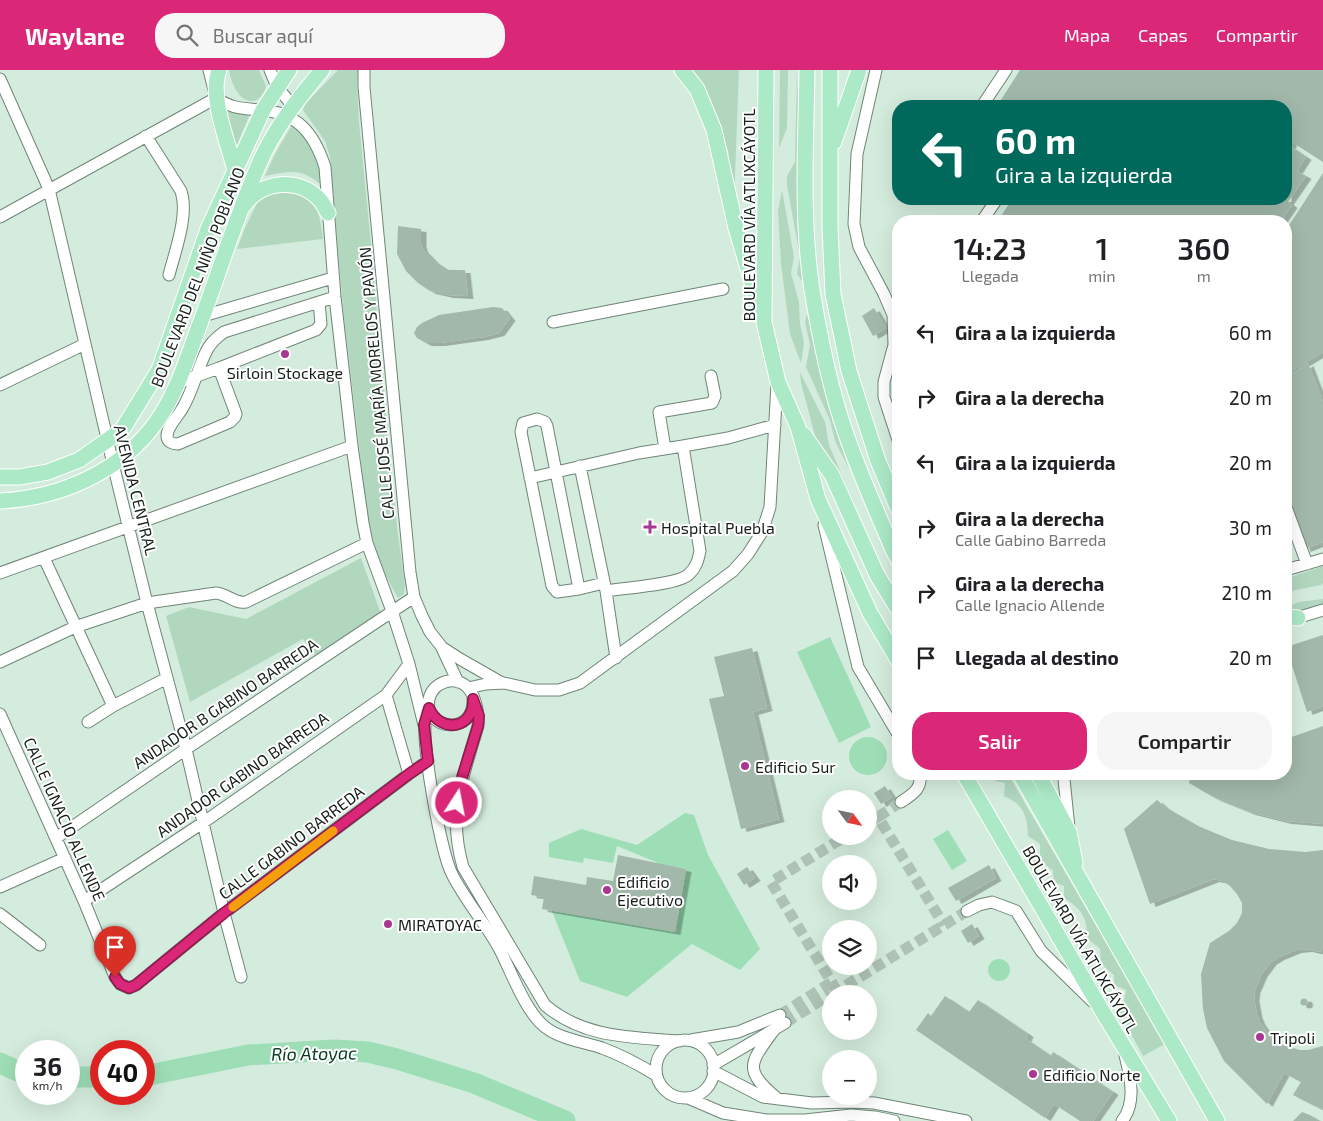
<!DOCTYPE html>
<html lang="es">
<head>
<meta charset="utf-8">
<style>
  body { margin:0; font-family:"Exo 2",sans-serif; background:#f6f6f6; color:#202124; height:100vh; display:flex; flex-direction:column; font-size:19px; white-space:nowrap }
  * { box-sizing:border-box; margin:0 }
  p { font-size:16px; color:#757577 }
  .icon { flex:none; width:28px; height:28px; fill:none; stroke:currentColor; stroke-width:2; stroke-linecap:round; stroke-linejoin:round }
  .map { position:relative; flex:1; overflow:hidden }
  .details { position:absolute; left:892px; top:145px; width:400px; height:565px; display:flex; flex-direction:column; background:#fff; border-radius:20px; box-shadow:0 5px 20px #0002 }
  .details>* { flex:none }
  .banner { position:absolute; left:892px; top:30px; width:400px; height:105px; border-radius:20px; box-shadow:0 5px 20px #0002; background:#00695c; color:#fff; overflow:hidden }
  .needle { width:32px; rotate:123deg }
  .tools { position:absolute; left:822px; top:720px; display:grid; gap:10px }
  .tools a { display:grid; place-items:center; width:55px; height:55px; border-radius:50%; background:#fff; box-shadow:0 5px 20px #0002; font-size:25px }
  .speed { position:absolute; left:15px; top:970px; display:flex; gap:10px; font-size:25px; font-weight:700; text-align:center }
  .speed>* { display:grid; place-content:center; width:65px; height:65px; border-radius:50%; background:#fff; box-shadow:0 5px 20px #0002; line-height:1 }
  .speed small { font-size:12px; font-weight:400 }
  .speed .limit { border:8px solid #d22; background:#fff; color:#111 }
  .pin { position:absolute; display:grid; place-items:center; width:42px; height:42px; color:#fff; margin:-51px -21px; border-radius:50% 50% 50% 0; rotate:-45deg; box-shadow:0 0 5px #0007 }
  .pin .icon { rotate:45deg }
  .me { position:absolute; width:55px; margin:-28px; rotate:11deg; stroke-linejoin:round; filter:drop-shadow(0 0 4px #0008) }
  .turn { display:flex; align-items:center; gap:18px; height:105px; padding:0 20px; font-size:22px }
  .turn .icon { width:65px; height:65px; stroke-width:2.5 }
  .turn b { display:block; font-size:35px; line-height:42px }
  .eta { display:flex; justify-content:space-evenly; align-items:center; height:85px; text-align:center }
  .eta b { font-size:30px; font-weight:600; line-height:35px }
  .button { display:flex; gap:10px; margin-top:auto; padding:10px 20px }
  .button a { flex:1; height:58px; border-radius:20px; background:#db2777; color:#fff; font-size:20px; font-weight:600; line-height:58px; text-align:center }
  .button a+a { background:#f6f6f6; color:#202124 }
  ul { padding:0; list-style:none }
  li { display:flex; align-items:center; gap:15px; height:65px; padding:0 20px }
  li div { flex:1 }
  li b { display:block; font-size:19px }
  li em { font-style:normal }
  header { display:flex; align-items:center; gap:30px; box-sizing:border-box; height:70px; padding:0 25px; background:#db2777; color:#fff }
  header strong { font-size:24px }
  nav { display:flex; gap:28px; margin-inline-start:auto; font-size:18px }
  .search { width:350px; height:45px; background:#f6f6f6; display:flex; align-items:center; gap:12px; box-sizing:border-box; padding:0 18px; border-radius:20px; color:#757577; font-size:19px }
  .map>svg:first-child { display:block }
  .green { fill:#b1d7bf }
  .water { fill:#9edeb7 }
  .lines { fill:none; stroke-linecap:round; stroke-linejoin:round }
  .river { stroke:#9edeb7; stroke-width:21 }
  .building { fill:#a1b8aa; filter:url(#shadow) }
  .minor-tunnel { stroke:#aec3b6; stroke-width:11; stroke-dasharray:11 5.5; stroke-linecap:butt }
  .minor-casing { stroke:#6f8577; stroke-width:13 }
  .major-casing { stroke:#fff; stroke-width:17 }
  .minor { stroke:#fff; stroke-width:11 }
  .major { stroke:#ace9c7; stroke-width:15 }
  .route-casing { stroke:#8e194d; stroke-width:12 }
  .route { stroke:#db2777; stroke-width:9 }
  .slow { stroke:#f59e0b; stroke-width:9 }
  .poi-dot { fill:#a93690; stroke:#fff; stroke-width:2 }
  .labels { text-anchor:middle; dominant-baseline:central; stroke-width:4; stroke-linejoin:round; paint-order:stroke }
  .street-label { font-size:16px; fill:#161f19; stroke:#fff }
  .poi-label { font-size:16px; fill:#161f19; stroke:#fff; text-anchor:start }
  .water-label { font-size:18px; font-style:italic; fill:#053a22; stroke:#fff }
</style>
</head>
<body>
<header>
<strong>Waylane</strong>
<div class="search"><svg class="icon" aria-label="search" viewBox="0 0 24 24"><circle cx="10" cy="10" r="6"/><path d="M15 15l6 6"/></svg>Buscar aquí</div>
<nav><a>Mapa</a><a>Capas</a><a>Compartir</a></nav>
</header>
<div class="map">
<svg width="1323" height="1051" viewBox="0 0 1323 1051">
  <defs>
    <filter id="shadow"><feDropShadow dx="5.5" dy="3" stdDeviation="0" flood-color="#0004"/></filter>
  </defs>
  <rect width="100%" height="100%" fill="#d4ecdd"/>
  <path class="green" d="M229 0H259L266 16C264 27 254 36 243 28 236 24 230 8 229 0Z
    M338 0H358L357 12 359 52 374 205 380 281 397 457 405 515 404 524 398 528 381 497 374 474 367 444 343 238 330 87 325 71 303 40 305 34Z
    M693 0H739L734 131 728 80Z
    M780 0H788L787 58 779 78Z
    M797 0 803 212 797 204 800 187 787 115V106L795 92Z
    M230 41 250 44 234 82 226 45Z
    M293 53C312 73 320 85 320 114 300 97 288 102 265 106L274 86Z
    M280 117C316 128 318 131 323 169L237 179 245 158 259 129Z
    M782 120 794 187 791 203 799 232 800 254 804 273 801 293 790 264 781 193 778 141Z
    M807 244 833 352 849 399 835 371 830 350 806 297 810 275 805 252Z
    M800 302 825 352 829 375 888 513 822 392 801 313Z
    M361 488 381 544 318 588 303 569 190 632 166 546 189 537 246 549Z
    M1323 496V513L1321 515 1286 522V509Z
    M1323 529V537L1286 549V537L1299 532Z
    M993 704H1008L1165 974 1143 986 1116 935 1124 931 1126 920 1114 915V905L1101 894 1100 879 1087 868C1088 848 1081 838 1064 828V816L1054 812 1053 801 1040 790V774L1028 766C1027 745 1024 735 1004 726L1005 713 995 711Z"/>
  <path class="water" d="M830 567 871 657 839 673 797 582Z
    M849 686a19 19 0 1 1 38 0a19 19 0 1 1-38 0Z
    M685 743 694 745 708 785 760 879 740 900 692 874 627 927 580 911 545 824 678 847 686 799 658 794 656 792 617 776 613 793 584 788 583 793 549 787V773L581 759 637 775Z
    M948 760 967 791 952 800 933 769Z
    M988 900a11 11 0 1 1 22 0a11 11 0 1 1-22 0Z"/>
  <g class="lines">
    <path class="river" d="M0 993 20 1002H26
      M144 1006 248 985 334 980 368 982 397 989 474 1013 565 1051
      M69 1007H101"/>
  </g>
  <path class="building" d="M1020 0H1323V92L1292 72 1290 76 1306 87 1297 101 1306 106 1288 132 1292 135 1281 151H998L1012 129H1286V36H997Z
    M1323 103V282L1286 304V160Z
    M398 156 421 159V174L423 180 434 191 448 200H465L468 226 448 225 430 221 418 213 406 201 397 184Z
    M493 237 502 238 510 248 499 263 483 267 440 273H426L417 268 414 263 417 257 422 253 439 245Z
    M874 238 886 258 873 266 862 246Z
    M1308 293 1323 332V472L1305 479 1286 422V308Z
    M1323 565V636L1307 642 1286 577Z
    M752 578 767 638 753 642 779 749 741 759 709 629 724 626 714 587Z
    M1323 656V754L1286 751 1250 742 1215 728 1189 713 1191 704H1286V669Z
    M885 716 892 727 881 734 874 723Z
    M1157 730 1165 737 1198 756 1232 770 1269 779 1306 782 1323 780V877L1320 882 1307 879 1296 880 1279 887 1271 892 1262 904 1255 920 1254 928 1257 945 1260 952 1270 966 1276 971 1283 975 1300 980H1308L1323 976V1040L1293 1025 1301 1012 1284 1003 1267 1034 1224 991 1207 958 1203 939 1201 904 1210 873 1229 861 1237 853 1242 843V833L1237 824 1230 816 1223 811 1214 809 1150 834 1124 759Z
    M618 785 686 799 675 862 542 839 544 827 531 825 534 806 586 815 587 807 613 811Z
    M989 795 996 808 956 831 948 818Z
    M747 797 755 808 744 815 737 804Z
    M972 854 979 866 968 873 961 861Z
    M945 926 969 942 978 930 1028 964 1026 969 1051 986 1053 982 1113 1022 1093 1051H1080L1054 1034 1045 1048 916 960 928 943 931 946Z
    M1300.5 932a3.5 3.5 0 1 1 7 0a3.5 3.5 0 1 1-7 0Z
    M831 938V956L823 943Z
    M1302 1042 1310 1045 1320 1051H1293Z"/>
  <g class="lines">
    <path class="minor-tunnel" d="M878 747 901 732
      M869 752 878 747 944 855
      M837 921 771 812 846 766
      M832 924 967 841
      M780 945 832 912
      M785 953 831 924"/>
    <g class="minor-casing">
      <path id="minor" d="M209 0 214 20
        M270 0 277 17 292 35
        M364 0V17L410 502 414 527 422 546 430 562 441 576 458 612
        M876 0 857 84 854 154 859 177 884 224 893 245 894 275 884 312V327L899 373
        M0 9 49 119 113 394 147 533 186 679 224 843 241 907
        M216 28C233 39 241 38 260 40 297 42 314 63 325 97L335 227 352 376 363 453 367 473 392 541 409 594 424 655
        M982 36 1006 0
        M146 66 181 121C189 145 175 181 169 205
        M0 147 216 28
        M982 151 997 129
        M203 246 333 208
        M553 252 723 219
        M219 298 316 260 321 254 319 232
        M178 313 219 298 236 344 235 347 230 352 178 374C173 374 167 372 167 366 167 357 178 346 182 339 193 321 197 300 206 282 210 273 217 267 224 262L335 227
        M0 315 85 274
        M537 349 545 352 547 356 579 519 557 522 552 516 521 362 523 353Z
        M665 379 659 342 712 333 715 326 711 306
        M580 396 606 521 616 588
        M530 408 639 383 683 376
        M1286 437 1307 494
        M824 455 858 597 899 666
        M44 488 113 636
        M1286 500 1323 489
        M0 503 352 376
        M579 519 604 513
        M606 521C623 518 676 515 688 505 696 498 698 491 700 481L683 376 728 368 775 355
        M1290 550 1323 540
        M443 578 460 589 502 613
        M0 592 75 557 147 533 216 523C228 524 234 534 246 532L367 473
        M468 618 486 614 504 613 535 620H559L580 613 733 501 748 484 762 462 770 437 777 314
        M386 625 409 704
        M473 629C475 666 423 661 429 629 433 611 457 604 469 619 476 628 479 645 478 656 463 708 447 742 463 797L545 935C583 968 631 967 679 971
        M0 644 84 831 115 907 120 914 129 918 136 915 224 843 409 704 428 691
        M426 648C420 668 441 783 452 804 465 830 485 853 499 878 511 901 525 941 545 957 560 969 584 972 602 978 621 985 638 994 656 1005
        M88 652 113 636 167 608
        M1065 704 1064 709 1069 758
        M901 732C913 724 922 719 920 704
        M56 768 186 679 414 527
        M0 817 65 788
        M84 831 204 752 386 625 409 594
        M967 841 979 835 992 832 1016 841 1041 881 1092 931
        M0 844 40 875
        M774 960C750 993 742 1000 778 1029
        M691 970 738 962 780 945
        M656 999a29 29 0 1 1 58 0a29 29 0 1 1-58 0Z
        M713 995 785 953
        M713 1001 763 1027 812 1033 851 1032 874 1033 966 1051
        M688 1028 723 1043 766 1050H805L851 1045 875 1047 894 1051
        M1122 1051C1137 1032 1130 1006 1125 985"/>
    </g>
    <g class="major-casing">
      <path id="major" d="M219 0C209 26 228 73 235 100
        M682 0 697 19 714 60 736 158 759 236
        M766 0 764 252 778 312 798 357 818 429 870 543 899 592
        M807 0C806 72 801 148 812 220 819 263 828 308 841 349 855 394 875 437 893 480L899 491
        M830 0V157L833 224 849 301 878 391 899 441
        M834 72 859 0
        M245 134C262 111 299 107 319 129 323 133 325 138 328 143
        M804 365 832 405 877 505 899 541
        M0 407H19L48 402 79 390 122 360 159 300 208 159 263 40 289 0
        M0 431C60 428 121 402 157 351 178 321 188 285 201 251 220 199 237 145 259 94 274 59 298 29 322 0
        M1286 547 1298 548
        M964 704 1101 939 1169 1051
        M1020 704 1217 1051
        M1038 704 1069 762 1075 793"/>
    </g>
    <use href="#minor" class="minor"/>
    <use href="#major" class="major"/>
  </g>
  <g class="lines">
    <g class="route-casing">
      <path id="route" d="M115 907 120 914 129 918 136 915 224 843 409 704 428 691 424 655 429 638C441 665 475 658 473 629L479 646 478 656 460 714 457 733"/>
    </g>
    <use href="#route" class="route"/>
    <path class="slow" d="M233 837 333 761"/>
  </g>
  <g class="poi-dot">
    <circle cx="285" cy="284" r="5"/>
    <path d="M647.5 449.5h5v5h5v5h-5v5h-5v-5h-5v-5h5z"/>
    <circle cx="745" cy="696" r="5"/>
    <circle cx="607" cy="820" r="5"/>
    <circle cx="388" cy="854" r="5"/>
    <circle cx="1260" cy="967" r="5"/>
    <circle cx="1033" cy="1004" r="5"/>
  </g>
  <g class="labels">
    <g class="street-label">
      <text transform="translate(748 145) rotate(-90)">BOULEVARD VÍA ATLIXCÁYOTL</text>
      <text transform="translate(197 207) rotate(-69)">BOULEVARD DEL NIÑO POBLANO</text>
      <text transform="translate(376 313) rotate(-95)">CALLE JOSÉ MARÍA MORELOS Y PAVÓN</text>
      <text transform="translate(136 420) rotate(76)">AVENIDA CENTRAL</text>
      <text transform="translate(225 633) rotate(-34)">ANDADOR B GABINO BARREDA</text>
      <text transform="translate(242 704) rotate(-35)">ANDADOR GABINO BARREDA</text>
      <text transform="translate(65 749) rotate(66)">CALLE IGNACIO ALLENDE</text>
      <text transform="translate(291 772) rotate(-37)">CALLE GABINO BARREDA</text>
      <text transform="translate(1081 869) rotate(60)">BOULEVARD VÍA ATLIXCÁYOTL</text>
    </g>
    <g class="poi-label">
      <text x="285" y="302" text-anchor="middle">Sirloin Stockage</text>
      <text x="661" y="457">Hospital Puebla</text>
      <text x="755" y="696">Edificio Sur</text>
      <text x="617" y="811">Edificio<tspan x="617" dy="18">Ejecutivo</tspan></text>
      <text x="398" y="854">MIRATOYAC</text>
      <text x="1270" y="967">Tripoli</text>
      <text x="1043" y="1004">Edificio Norte</text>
    </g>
    <g class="water-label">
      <text transform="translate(314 983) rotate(-1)">Río Atoyac</text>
    </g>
  </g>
</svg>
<div class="tools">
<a><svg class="needle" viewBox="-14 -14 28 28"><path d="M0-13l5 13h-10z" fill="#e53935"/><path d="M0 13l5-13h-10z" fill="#757577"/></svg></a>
<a><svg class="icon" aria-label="sound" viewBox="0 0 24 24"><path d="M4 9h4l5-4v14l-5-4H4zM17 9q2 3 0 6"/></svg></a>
<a><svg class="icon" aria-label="layers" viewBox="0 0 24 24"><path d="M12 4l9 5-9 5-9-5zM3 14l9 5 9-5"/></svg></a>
<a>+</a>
<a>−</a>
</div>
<div class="speed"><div>36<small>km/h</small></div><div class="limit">40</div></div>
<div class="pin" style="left:115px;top:907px;background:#d93025"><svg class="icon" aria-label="arrive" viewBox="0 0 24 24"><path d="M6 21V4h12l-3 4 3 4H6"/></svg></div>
<svg class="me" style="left:457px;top:733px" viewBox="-20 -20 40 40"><circle r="17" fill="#db2777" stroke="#fff" stroke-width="3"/><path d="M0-11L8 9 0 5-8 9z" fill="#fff"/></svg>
<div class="banner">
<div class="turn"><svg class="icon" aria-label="left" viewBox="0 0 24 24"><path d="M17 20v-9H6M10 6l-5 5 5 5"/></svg><div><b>60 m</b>Gira a la izquierda</div></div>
</div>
<section class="details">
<div class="eta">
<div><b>14:23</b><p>Llegada</p></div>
<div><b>1</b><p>min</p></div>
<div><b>360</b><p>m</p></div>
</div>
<ul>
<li><svg class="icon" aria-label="left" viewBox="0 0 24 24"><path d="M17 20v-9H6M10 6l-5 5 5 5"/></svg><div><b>Gira a la izquierda</b></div><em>60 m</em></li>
<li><svg class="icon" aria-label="right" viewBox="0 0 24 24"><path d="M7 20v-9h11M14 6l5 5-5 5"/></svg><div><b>Gira a la derecha</b></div><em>20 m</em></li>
<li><svg class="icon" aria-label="left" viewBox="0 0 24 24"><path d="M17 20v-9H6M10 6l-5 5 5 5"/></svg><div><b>Gira a la izquierda</b></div><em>20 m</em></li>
<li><svg class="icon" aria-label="right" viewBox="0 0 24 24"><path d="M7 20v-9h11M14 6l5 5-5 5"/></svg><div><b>Gira a la derecha</b><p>Calle Gabino Barreda</p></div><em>30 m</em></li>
<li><svg class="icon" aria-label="right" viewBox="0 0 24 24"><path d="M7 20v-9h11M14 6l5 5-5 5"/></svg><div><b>Gira a la derecha</b><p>Calle Ignacio Allende</p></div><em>210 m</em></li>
<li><svg class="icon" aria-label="arrive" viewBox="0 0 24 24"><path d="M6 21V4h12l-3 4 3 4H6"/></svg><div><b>Llegada al destino</b></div><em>20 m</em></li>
</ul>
<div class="button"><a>Salir</a><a>Compartir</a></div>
</section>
</div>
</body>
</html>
